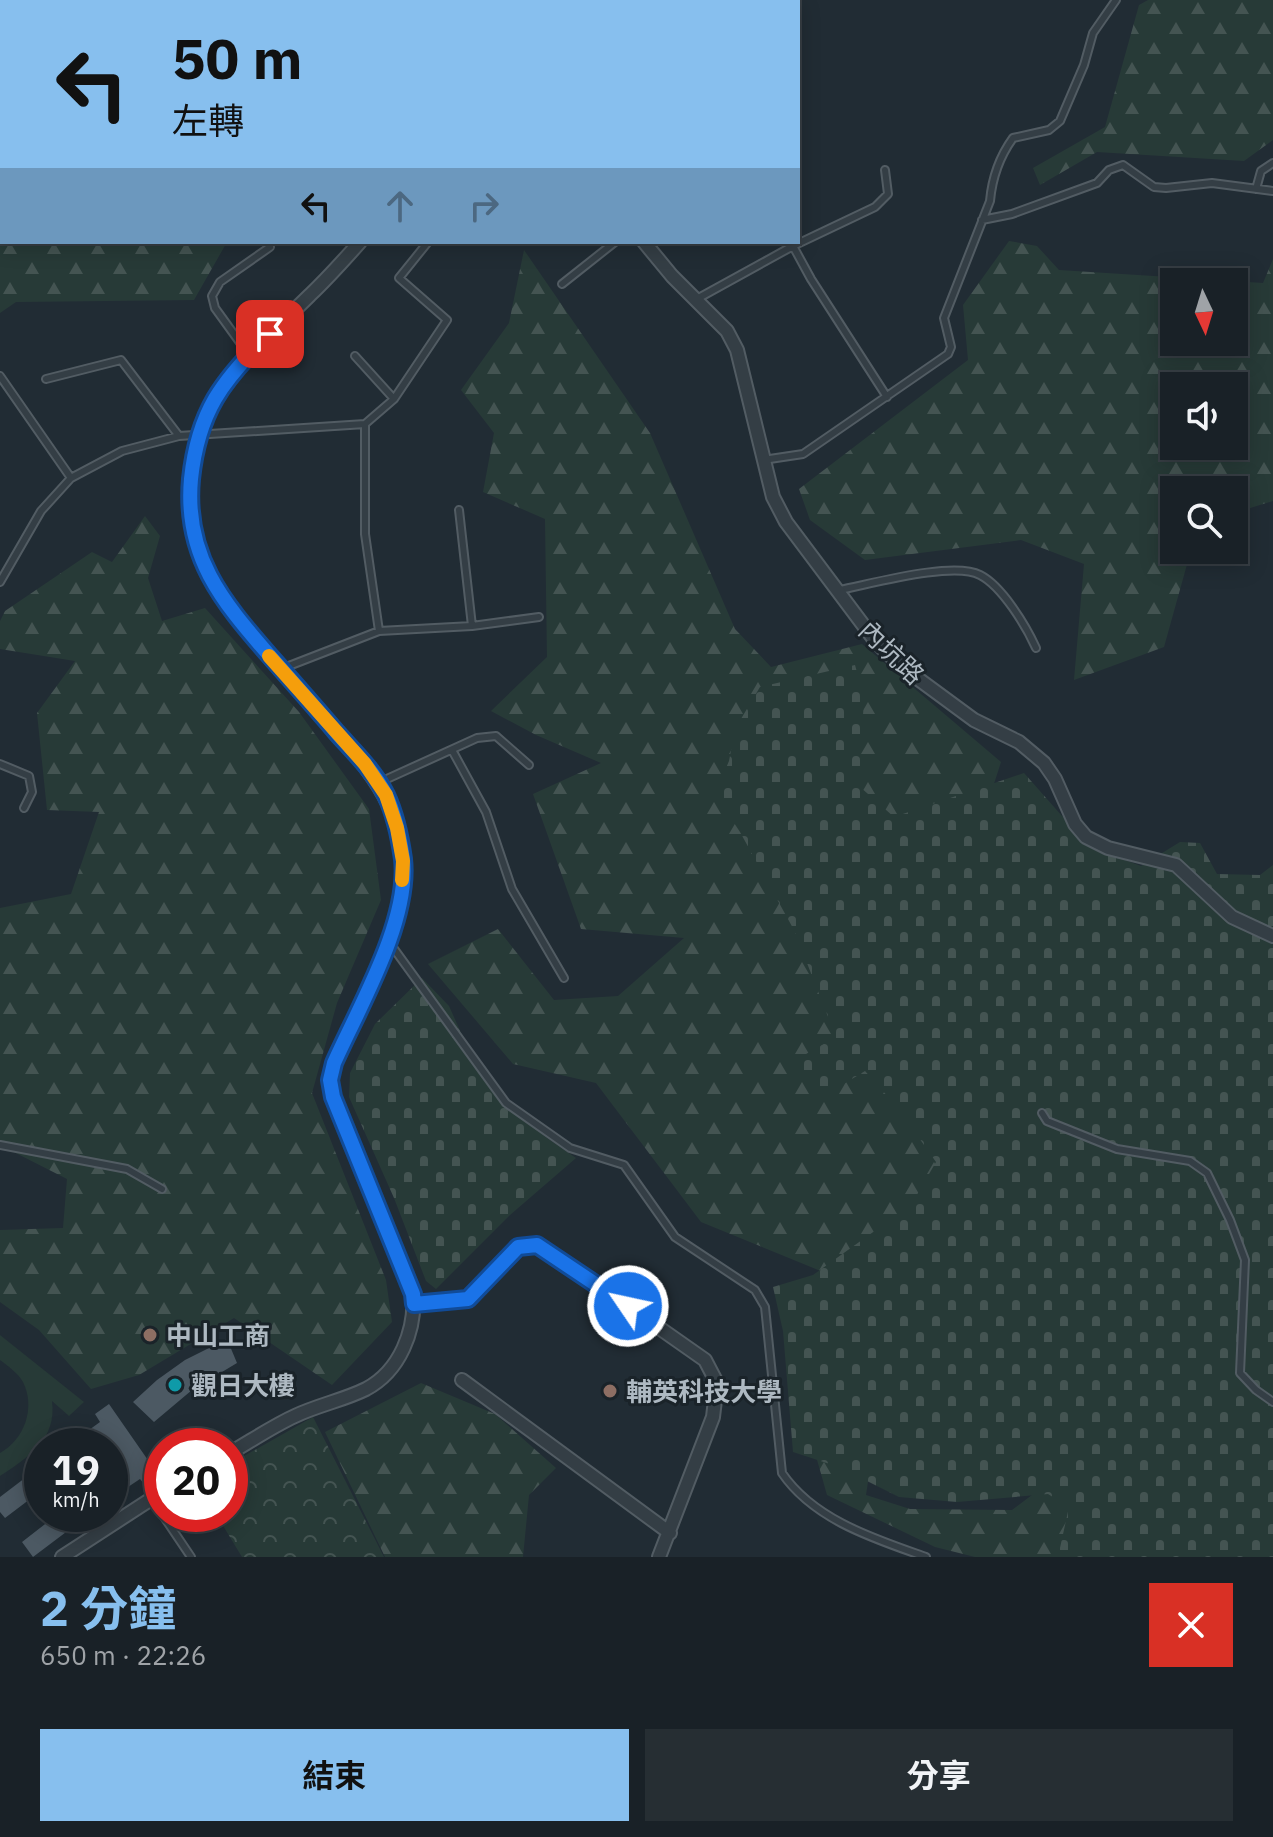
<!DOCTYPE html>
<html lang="zh-TW">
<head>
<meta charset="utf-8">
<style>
  body { margin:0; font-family:"IBM Plex Sans","Noto Sans TC",sans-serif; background:#262e33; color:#f1f3f6; height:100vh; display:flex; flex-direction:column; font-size:30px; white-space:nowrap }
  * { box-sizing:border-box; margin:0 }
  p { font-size:26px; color:#9fa3a7 }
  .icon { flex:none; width:44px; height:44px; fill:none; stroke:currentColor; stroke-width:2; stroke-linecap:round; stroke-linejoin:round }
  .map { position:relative; height:1557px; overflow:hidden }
  .drawer { display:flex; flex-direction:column; background:#192127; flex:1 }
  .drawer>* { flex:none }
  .guide { position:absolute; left:0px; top:0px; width:800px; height:244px; box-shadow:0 4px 20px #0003,0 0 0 2px #373e44; background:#87bfee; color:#111; overflow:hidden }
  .needle { width:52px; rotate:176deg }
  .tools { position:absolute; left:1160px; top:268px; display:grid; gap:16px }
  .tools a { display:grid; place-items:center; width:88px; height:88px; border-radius:0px; background:#192127; box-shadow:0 4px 20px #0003,0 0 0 2px #373e44; font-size:40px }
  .speed { position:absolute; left:24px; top:1428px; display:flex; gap:16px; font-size:40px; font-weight:700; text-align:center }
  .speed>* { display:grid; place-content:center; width:104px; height:104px; border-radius:50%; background:#192127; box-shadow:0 4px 20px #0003,0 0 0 2px #373e44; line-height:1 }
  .speed small { font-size:20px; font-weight:400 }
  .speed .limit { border:12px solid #d22; background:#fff; color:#111 }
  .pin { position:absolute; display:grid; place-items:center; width:68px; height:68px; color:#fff; margin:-34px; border-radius:16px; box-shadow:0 4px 12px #0006 }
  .me { position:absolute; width:88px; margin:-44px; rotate:304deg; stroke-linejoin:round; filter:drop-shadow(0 0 6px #0008) }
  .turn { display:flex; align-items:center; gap:28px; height:168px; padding:0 40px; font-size:36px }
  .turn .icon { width:104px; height:104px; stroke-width:2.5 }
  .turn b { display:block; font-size:56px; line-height:68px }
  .lanes { display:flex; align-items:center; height:76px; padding:0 40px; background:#0003; justify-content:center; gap:40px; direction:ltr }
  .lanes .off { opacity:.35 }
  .round { display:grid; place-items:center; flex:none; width:84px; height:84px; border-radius:0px; background:#262e33 }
  .headline { display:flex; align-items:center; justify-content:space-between; height:136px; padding:0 40px }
  h1 { font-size:48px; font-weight:700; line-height:60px; color:#87bfee }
  .action { display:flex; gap:16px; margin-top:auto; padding:16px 40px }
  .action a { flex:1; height:92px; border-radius:0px; background:#87bfee; color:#111; font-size:32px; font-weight:700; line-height:92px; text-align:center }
  .action a+a { background:#262e33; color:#f1f3f6 }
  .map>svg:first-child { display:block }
  .grass { fill:#273a37 }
  .forest { fill:url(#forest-firs); fill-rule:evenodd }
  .cemetery { fill:url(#cemetery-stones) }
  .park { fill:url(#park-crowns) }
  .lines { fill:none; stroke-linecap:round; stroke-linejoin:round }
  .canal { stroke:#364b5a; stroke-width:14 }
  .building { fill:#4c5963 }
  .service-casing { stroke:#525c63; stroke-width:10 }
  .minor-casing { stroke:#525c63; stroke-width:16 }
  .service { stroke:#343e45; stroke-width:6 }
  .minor { stroke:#343e45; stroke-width:12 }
  .route-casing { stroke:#114b97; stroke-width:20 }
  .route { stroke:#1a73e8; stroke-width:14 }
  .slow { stroke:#f59e0b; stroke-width:14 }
  .education-dot { fill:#8d6e63; stroke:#1a2329; stroke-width:3 }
  .culture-dot { fill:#0f9aa8; stroke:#1a2329; stroke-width:3 }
  .labels { text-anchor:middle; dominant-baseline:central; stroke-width:6; stroke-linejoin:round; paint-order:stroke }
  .street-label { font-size:26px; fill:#aeb9c2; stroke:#1a2329 }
  .poi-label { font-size:26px; font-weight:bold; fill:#aeb9c2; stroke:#1a2329; text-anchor:start }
</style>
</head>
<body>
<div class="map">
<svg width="1273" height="1557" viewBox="0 0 1273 1557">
  <defs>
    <pattern id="forest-firs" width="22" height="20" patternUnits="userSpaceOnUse" patternTransform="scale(2)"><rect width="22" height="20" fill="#273a37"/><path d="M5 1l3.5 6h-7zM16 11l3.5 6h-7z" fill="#445452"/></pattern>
    <pattern id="cemetery-stones" width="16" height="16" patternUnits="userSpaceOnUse" patternTransform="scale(2)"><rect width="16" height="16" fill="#273a37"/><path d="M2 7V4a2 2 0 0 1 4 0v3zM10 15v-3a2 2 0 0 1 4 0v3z" fill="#445452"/></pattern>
    <pattern id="park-crowns" width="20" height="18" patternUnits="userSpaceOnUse" patternTransform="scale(2)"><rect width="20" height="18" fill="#273a37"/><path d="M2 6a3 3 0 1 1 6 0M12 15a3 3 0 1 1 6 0" fill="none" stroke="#445452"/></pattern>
  </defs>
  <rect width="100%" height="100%" fill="#212c34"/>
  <path class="grass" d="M0 1335 84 1402 69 1416 52 1401C57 1439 29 1457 0 1476V1453C24 1440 36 1408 23 1382 18 1373 8 1366 0 1360Z"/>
  <path class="forest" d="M5 0H290L2 2V242H227L194 300 16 302 0 313V1Z
    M1148 0H1273V140L1244 161 1097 152 1040 185 1033 168 1105 127 1139 5Z
    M1009 241 1037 246 1059 270 1263 283 1273 259V501L1234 513V490H1174V550H1191L1164 647 1074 680 1084 564 1021 540 865 560 810 520 799 489 968 360 963 305ZM1234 282V342H1174V282ZM1234 386V446H1174V386Z
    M524 250 650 433 735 629 771 667 862 644 1001 762 981 824 883 845 791 695 1097 1230 894 1301 701 1222 596 1083 513 1064 428 964 498 929 554 1000 618 996 684 938 581 929 533 794 601 763 536 735 491 711 547 657 545 519 483 492 494 433 461 390 509 323Z
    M145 516 160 536 148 578 162 621 205 608 299 712 369 809 381 900 337 1003 312 1093 386 1280 392 1322 332 1385 234 1318 139 1375 91 1389 39 1330 0 1302V1230L63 1228 67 1179 0 1145V908L71 894 99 812 47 810 37 713 75 661 0 649V621L5 611 92 552 112 562Z
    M421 1383 495 1414 556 1468 529 1495 523 1557H385L325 1432Z
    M814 1449 870 1468 866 1495 910 1509 1012 1510 1060 1474 1122 1557H975L935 1547 827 1495Z"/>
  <path class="cemetery" d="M855 665 864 698 859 786 894 817 1024 773 1062 816 1079 820 1114 856 1141 866 1180 842 1200 843 1217 874 1260 875 1273 865V1557H1058L1069 1507 1048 1494 957 1502 899 1497 839 1467 793 1452 783 1331 773 1287 813 1275 911 1205 936 1162 898 1108 865 1071 829 1093 805 1084 799 1058 836 1037 794 930 740 832 715 794 729 761 735 729 760 687Z
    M422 978 449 1006 470 1053 509 1108 547 1138 576 1158 510 1215 436 1289 426 1281 394 1198 349 1097 350 1073 375 1024Z"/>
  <path class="park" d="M313 1417 384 1557H242L216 1514H230V1464Z"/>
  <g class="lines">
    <path class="canal" d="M550 2V0"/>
  </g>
  <path class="building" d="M227 1339 237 1363 192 1390 154 1422 133 1402 157 1380 185 1360Z
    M109 1404 159 1476 145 1485 140 1479 110 1499V1476L124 1466 110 1446H67L100 1422 95 1414Z
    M42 1465V1490L5 1518 0 1512V1497Z
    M58 1514H90L33 1557 22 1542Z"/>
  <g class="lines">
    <g class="service-casing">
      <path id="service" d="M1256 189 1261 171 1273 163
        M982 220 1012 214 1097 183 1109 170 1123 165 1154 187 1166 188 1212 183 1273 191
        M793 246 811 279 887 397
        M562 284 615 242
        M695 300 793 246 875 207 888 194 885 170
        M249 355 215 308 212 296 220 282 270 247
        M355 356 394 399
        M0 376 71 478
        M46 379 121 360 179 436
        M763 460 803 454 948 354 951 347 944 318 990 201C992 179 1000 156 1013 138L1049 130 1060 121 1084 65 1093 33 1116 0
        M459 510 472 626
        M0 582 41 511 71 478 122 451 179 436 365 424
        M839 590C871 584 953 561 980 575 1002 586 1026 626 1036 648
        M379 631 365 534V424L394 399 447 320 399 278 428 242
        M281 669 379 631 472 626 539 617
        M452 750 486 812 512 889 564 978
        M0 764 29 776 32 792 24 808
        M378 783 477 738 496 736 529 765
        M389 942 506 1103 570 1148 624 1165 675 1237 755 1290 765 1307 782 1473C814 1520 875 1539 926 1557
        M1042 1113 1047 1121 1117 1149 1190 1161 1207 1173 1230 1220 1245 1260 1240 1373 1256 1390 1273 1402
        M0 1145 127 1169 162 1189
        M414 1304 468 1299 518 1247 537 1245 628 1306
        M152 1498 162 1514
        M162 1514 191 1557"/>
    </g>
    <g class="minor-casing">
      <path id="minor" d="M522 2 523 0
        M644 242 672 276 727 331 737 350 773 497 786 522 876 642 902 667 974 720 1019 742 1044 763 1055 779 1075 824 1086 837 1108 848 1176 865 1232 917 1273 936
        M628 1306 705 1360 717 1383 713 1417 659 1557
        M462 1380 670 1533
        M230 1453C251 1441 273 1426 295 1416 318 1405 344 1400 366 1389 400 1371 416 1330 413 1294L333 1097 330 1080 334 1063C362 1001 404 935 403 864 402 813 373 774 341 737 318 711 295 685 273 659 223 603 183 558 191 478 194 453 197 430 209 408 233 363 275 330 310 295 328 278 344 260 360 242
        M62 1557 162 1492"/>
    </g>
    <use href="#service" class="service"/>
    <use href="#minor" class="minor"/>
  </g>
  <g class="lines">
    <g class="route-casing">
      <path id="route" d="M270 334C222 380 198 412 191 479 184 556 222 601 269 655 292 681 315 707 337 733 354 752 374 771 386 795 395 814 400 838 403 859 410 921 359 1007 334 1063L330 1080 333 1097 413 1294 414 1304 468 1299 518 1247 537 1245 628 1306"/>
    </g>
    <use href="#route" class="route"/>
    <path class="slow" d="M269 656 365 764 386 795 397 828 403 861 402 880"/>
  </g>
  <g class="education-dot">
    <circle cx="150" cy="1335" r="8"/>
    <circle cx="610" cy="1391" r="8"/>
  </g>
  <circle class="culture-dot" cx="175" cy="1385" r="8"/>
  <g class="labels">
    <g class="street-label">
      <text transform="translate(892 652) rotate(44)">內坑路</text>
    </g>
    <g class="poi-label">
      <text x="166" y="1335">中山工商</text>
      <text x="191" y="1385">觀日大樓</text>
      <text x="626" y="1391">輔英科技大學</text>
    </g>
  </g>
</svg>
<div class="tools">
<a><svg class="needle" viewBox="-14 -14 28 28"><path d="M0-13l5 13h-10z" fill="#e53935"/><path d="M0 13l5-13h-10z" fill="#9fa3a7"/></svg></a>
<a><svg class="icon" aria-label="sound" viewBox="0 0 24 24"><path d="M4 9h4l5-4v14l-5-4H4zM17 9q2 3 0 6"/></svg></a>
<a><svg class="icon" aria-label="search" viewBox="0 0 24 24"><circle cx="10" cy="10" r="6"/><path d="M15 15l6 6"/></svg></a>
</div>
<div class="speed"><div>19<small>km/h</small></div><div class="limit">20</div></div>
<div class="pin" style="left:270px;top:334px;background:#d93025"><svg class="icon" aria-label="arrive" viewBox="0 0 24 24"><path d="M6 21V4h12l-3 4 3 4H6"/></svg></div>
<svg class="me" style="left:628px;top:1306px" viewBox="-20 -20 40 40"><circle r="17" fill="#1a73e8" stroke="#fff" stroke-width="3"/><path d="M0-11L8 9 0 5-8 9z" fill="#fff"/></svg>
<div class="guide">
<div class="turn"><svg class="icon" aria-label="left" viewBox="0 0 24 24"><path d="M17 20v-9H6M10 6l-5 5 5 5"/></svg><div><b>50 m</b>左轉</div></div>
<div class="lanes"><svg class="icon" aria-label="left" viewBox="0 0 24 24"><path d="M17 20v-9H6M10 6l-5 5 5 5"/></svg><svg class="icon off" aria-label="ahead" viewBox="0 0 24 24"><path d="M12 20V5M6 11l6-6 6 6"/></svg><svg class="icon off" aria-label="right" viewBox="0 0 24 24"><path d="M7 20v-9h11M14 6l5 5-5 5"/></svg></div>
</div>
</div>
<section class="drawer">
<div class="headline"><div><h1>2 分鐘</h1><p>650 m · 22:26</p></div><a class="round" style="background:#d93025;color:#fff"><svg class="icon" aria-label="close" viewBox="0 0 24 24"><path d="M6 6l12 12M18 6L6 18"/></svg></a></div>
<div class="action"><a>結束</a><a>分享</a></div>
</section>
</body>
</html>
